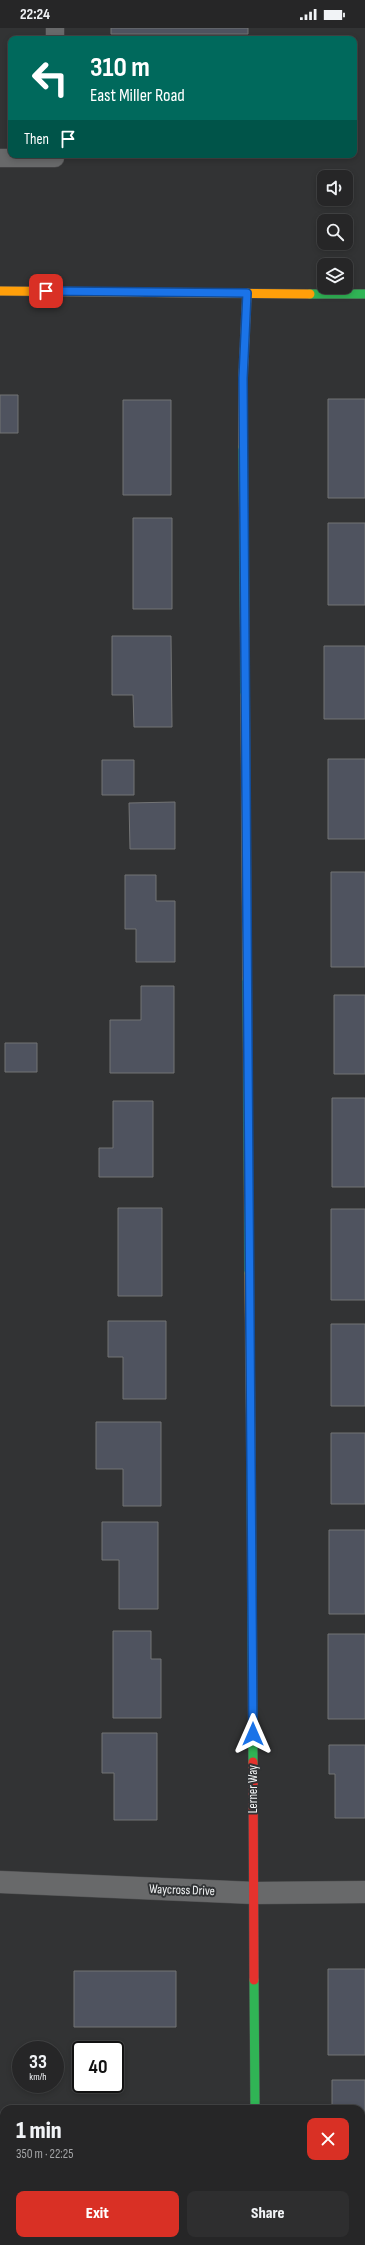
<!DOCTYPE html>
<html lang="en">
<head>
<meta charset="utf-8">
<style>
  body { margin:0; font-family:"Sofia Sans Condensed",sans-serif; background:#2e2e2f; color:#f1f3f6; height:100vh; display:flex; flex-direction:column; font-size:15px; white-space:nowrap }
  * { box-sizing:border-box; margin:0 }
  p { font-size:13px; color:#a4a5a7 }
  .icon { flex:none; width:22px; height:22px; fill:none; stroke:currentColor; stroke-width:2; stroke-linecap:round; stroke-linejoin:round }
  .map { position:relative; flex:1; overflow:hidden }
  .side { position:absolute; left:0px; top:2077px; width:365px; height:140px; display:flex; flex-direction:column; background:#262627; border-radius:12px 12px 0 0; box-shadow:0 2px 6px #0003,0 0 0 1px #424344 }
  .side>* { flex:none }
  .hud { position:absolute; left:8px; top:8px; width:349px; height:122px; border-radius:8px; box-shadow:0 2px 6px #0003,0 0 0 1px #424344; background:#00695c; color:#fff; overflow:hidden }
  .controls { position:absolute; left:317px; top:142px; display:grid; gap:8px }
  .controls a { display:grid; place-items:center; width:36px; height:36px; border-radius:8px; background:#262627; box-shadow:0 2px 6px #0003,0 0 0 1px #424344; font-size:20px }
  .speed { position:absolute; left:12px; top:2013px; display:flex; gap:8px; font-size:20px; font-weight:700; text-align:center }
  .speed>* { display:grid; place-content:center; width:52px; height:52px; border-radius:50%; background:#262627; box-shadow:0 2px 6px #0003,0 0 0 1px #424344; line-height:1 }
  .speed small { font-size:10px; font-weight:400 }
  .speed .limit { border:2px solid #111; border-radius:6px; background:#fff; color:#111 }
  .pin { position:absolute; display:grid; place-items:center; width:34px; height:34px; color:#fff; margin:-17px; border-radius:8px; box-shadow:0 2px 6px #0006 }
  .me { position:absolute; width:44px; margin:-22px; rotate:0deg; stroke-linejoin:round; filter:drop-shadow(0 0 3px #0008) }
  .turn { display:flex; align-items:center; gap:14px; height:84px; padding:0 16px; font-size:18px }
  .turn .icon { width:52px; height:52px; stroke-width:2.5 }
  .turn b { display:block; font-size:28px; line-height:34px }
  .then { display:flex; align-items:center; height:38px; padding:0 16px; background:#0003; gap:8px; font-size:15px }
  .round { display:grid; place-items:center; flex:none; width:42px; height:42px; border-radius:8px; background:#2e2e2f }
  .head { display:flex; align-items:center; justify-content:space-between; height:68px; padding:0 16px }
  h1 { font-size:24px; font-weight:800; line-height:30px }
  .primary-button { display:flex; gap:8px; margin-top:auto; padding:8px 16px }
  .primary-button a { flex:1; height:46px; border-radius:8px; background:#d93025; color:#fff; font-size:16px; font-weight:800; line-height:46px; text-align:center }
  .primary-button a+a { background:#2e2e2f; color:#f1f3f6 }
  .status { display:flex; justify-content:space-between; align-items:center; height:28px; padding:0 20px; background:#262627; direction:ltr }
  .status svg { height:11px; fill:currentColor }
  .map>svg:first-child { display:block }
  .building { fill:#4f535f; stroke:#737475 }
  .lines { fill:none; stroke-linecap:round; stroke-linejoin:round }
  .lane-casing { stroke:#4e4f50; stroke-width:19 }
  .street-casing { stroke:#4e4f50; stroke-width:23 }
  .fast-casing { stroke:#4e4f50; stroke-width:10 }
  .slow-casing { stroke:#4e4f50; stroke-width:10 }
  .jam-casing { stroke:#4e4f50; stroke-width:10 }
  .lane { stroke:#68696a; stroke-width:18 }
  .street { stroke:#68696a; stroke-width:22 }
  .fast { stroke:#30b455; stroke-width:9 }
  .slow { stroke:#ff9f0a; stroke-width:9 }
  .jam { stroke:#e5322d; stroke-width:9 }
  .route-casing { stroke:#114b97; stroke-width:10 }
  .route { stroke:#1a73e8; stroke-width:7 }
  .labels { text-anchor:middle; dominant-baseline:central; stroke-width:4; stroke-linejoin:round; paint-order:stroke }
  .street-label { font-size:13px; fill:#f3f5f6; stroke:#313335 }
</style>
</head>
<body>
<div class="status"><b>22:24</b><svg viewBox="0 0 49 12"><path d="M0 12V9h3v3zM5 12V6h3v6zM10 12V3h3v9zM15 12V0h3v12zM26 1h20v11H26zM47 4h2v5h-2z"/></svg></div>
<div class="map">
<svg width="365" height="2217" viewBox="0 0 365 2217">
  <rect width="100%" height="100%" fill="#323334"/>
  <path class="building" d="M111 0H248V6H111Z
    M0 367H18V405H0Z
    M328 371H365V470H328Z
    M123 372H171V467H123Z
    M133 490H172V581H133Z
    M328 495H365V577H328Z
    M112 608H171L172 699H134L133 667H112Z
    M324 618H365V691H324Z
    M328 731H365V811H328Z
    M102 732H134V767H102Z
    M175 774V821H130L129 775Z
    M331 844H365V939H331Z
    M125 847H156V873H175V934H136V901H125Z
    M141 958H174V1045H110V992H141Z
    M334 967H365V1046H334Z
    M5 1015H37V1044H5Z
    M332 1070H365V1159H332Z
    M113 1073H153V1149H99V1120H113Z
    M118 1180H162V1268H118Z
    M331 1181H365V1272H331Z
    M108 1293H166V1371H123V1329H108Z
    M331 1296H365V1378H331Z
    M96 1394H161V1478H123V1441H96Z
    M331 1405H365V1476H331Z
    M102 1494H158V1581H119V1532H102Z
    M329 1502H365V1586H329Z
    M113 1603H151V1631H161V1690H113Z
    M328 1606H365V1691H328Z
    M102 1705H157V1792H114V1745H102Z
    M329 1717H365V1790H335V1746H329Z
    M328 1941H365V2027H328Z
    M74 1943H176V1999H74Z
    M332 2052H365V2142H361V2081H332Z
    M361 2162H365V2217H333V2213H361Z
    M132 2213H172V2217H132Z"/>
  <g class="lines">
    <g class="lane-casing">
      <path id="lane" d="M55 11V0
        M0 130H55V127"/>
    </g>
    <g class="street-casing">
      <path id="street" d="M0 1854 254 1865 365 1864
        M255 2213V2217"/>
    </g>
    <g class="fast-casing">
      <path id="fast" d="M310 266H365
        M243 419 245 667
        M247 951 249 1245
        M251 1436 253 1734
        M254 1952 255 2081"/>
    </g>
    <g class="slow-casing">
      <path id="slow" d="M0 263 310 266
        M243 419V350L247 265
        M245 667 247 951
        M249 1245 251 1436"/>
    </g>
    <g class="jam-casing">
      <path id="jam" d="M253 1734 254 1952"/>
    </g>
    <use href="#lane" class="lane"/>
    <use href="#street" class="street"/>
    <use href="#fast" class="fast"/>
    <use href="#slow" class="slow"/>
    <use href="#jam" class="jam"/>
  </g>
  <g class="lines">
    <g class="route-casing">
      <path id="route" d="M46 263 247 265 243 350 253 1706"/>
    </g>
    <use href="#route" class="route"/>
  </g>
  <g class="labels">
    <g class="street-label">
      <text transform="translate(253 1761) rotate(-90)">Lerner Way</text>
      <text transform="translate(182 1862) rotate(2)">Waycross Drive</text>
    </g>
  </g>
</svg>
<div class="controls">
<a><svg class="icon" aria-label="sound" viewBox="0 0 24 24"><path d="M4 9h4l5-4v14l-5-4H4zM17 9q2 3 0 6"/></svg></a>
<a><svg class="icon" aria-label="search" viewBox="0 0 24 24"><circle cx="10" cy="10" r="6"/><path d="M15 15l6 6"/></svg></a>
<a><svg class="icon" aria-label="layers" viewBox="0 0 24 24"><path d="M12 4l9 5-9 5-9-5zM3 14l9 5 9-5"/></svg></a>
</div>
<div class="speed"><div>33<small>km/h</small></div><div class="limit">40</div></div>
<div class="pin" style="left:46px;top:263px;background:#d93025"><svg class="icon" aria-label="arrive" viewBox="0 0 24 24"><path d="M6 21V4h12l-3 4 3 4H6"/></svg></div>
<svg class="me" style="left:253px;top:1706px" viewBox="-20 -20 40 40"><path d="M0-17L14 15 0 8-14 15z" fill="#1a73e8" stroke="#fff" stroke-width="4"/></svg>
<div class="hud">
<div class="turn"><svg class="icon" aria-label="left" viewBox="0 0 24 24"><path d="M17 20v-9H6M10 6l-5 5 5 5"/></svg><div><b>310 m</b>East Miller Road</div></div>
<div class="then">Then<svg class="icon" aria-label="arrive" viewBox="0 0 24 24"><path d="M6 21V4h12l-3 4 3 4H6"/></svg></div>
</div>
<section class="side">
<div class="head"><div><h1>1 min</h1><p>350 m · 22:25</p></div><a class="round" style="background:#d93025;color:#fff"><svg class="icon" aria-label="close" viewBox="0 0 24 24"><path d="M6 6l12 12M18 6L6 18"/></svg></a></div>
<div class="primary-button"><a>Exit</a><a>Share</a></div>
</section>
</div>
</body>
</html>
